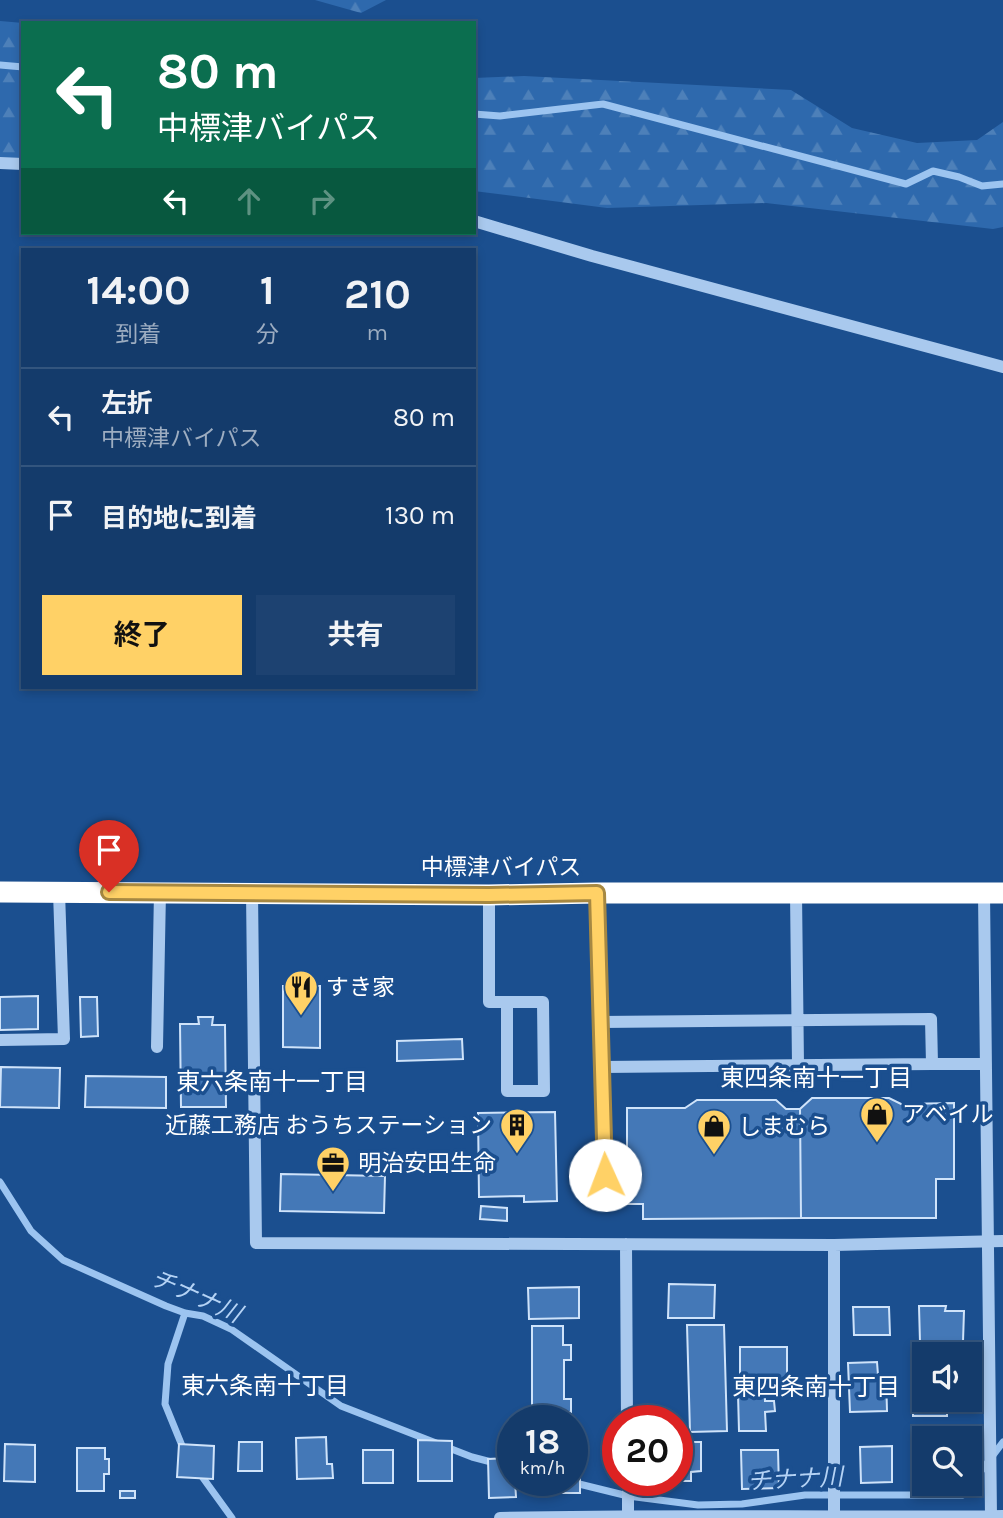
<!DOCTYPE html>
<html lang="ja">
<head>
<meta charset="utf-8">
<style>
  body { margin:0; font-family:Karla,"Noto Sans JP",sans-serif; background:#1d4271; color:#f1f3f6; height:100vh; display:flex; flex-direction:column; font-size:26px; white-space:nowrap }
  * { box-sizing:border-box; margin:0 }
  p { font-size:23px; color:#9dadc1 }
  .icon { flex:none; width:38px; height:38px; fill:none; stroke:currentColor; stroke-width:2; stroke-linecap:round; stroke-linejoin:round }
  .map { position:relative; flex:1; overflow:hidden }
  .drawer { position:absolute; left:21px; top:248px; width:455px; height:441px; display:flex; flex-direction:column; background:#143b6b; border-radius:0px; box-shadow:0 4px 10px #0003,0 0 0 2px #33557e }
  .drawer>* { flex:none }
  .top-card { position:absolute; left:21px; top:21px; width:455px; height:214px; border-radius:0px; box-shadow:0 4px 10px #0003,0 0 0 2px #33557e; background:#0b6e4f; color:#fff; overflow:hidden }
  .controls { position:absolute; left:912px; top:1342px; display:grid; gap:14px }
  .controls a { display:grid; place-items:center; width:70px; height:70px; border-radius:0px; background:#143b6b; box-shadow:0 4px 10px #0003,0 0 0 2px #33557e; font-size:35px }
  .speed { position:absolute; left:497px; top:1405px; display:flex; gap:14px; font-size:35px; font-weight:700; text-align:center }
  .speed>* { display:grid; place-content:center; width:91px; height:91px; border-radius:50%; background:#143b6b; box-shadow:0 4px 10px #0003,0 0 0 2px #33557e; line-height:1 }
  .speed small { font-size:18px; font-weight:400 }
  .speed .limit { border:10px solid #d22; background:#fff; color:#111 }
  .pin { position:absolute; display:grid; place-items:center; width:60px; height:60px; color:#fff; margin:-72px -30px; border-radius:50% 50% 50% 0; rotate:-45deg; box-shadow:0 0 7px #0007 }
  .pin .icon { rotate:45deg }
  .me { position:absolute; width:77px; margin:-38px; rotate:358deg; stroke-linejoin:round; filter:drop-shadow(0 0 5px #0008) }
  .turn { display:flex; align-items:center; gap:24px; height:147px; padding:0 21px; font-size:32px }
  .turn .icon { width:91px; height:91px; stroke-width:2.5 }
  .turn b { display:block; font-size:49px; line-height:60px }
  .lanes { display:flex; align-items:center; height:66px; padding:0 21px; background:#0003; justify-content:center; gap:35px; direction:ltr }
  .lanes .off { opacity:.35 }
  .eta { display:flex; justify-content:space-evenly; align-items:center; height:119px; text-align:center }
  .eta b { font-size:42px; font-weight:700; line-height:49px }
  .action { display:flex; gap:14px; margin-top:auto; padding:14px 21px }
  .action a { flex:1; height:80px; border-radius:0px; background:#ffd166; color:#111; font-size:28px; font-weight:700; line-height:80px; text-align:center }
  .action a+a { background:#1d4271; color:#f1f3f6 }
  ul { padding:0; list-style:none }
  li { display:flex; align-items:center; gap:21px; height:98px; padding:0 21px; border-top:2px solid #33557e }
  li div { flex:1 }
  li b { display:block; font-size:26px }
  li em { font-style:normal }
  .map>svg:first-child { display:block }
  .forest { fill:url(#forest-firs) }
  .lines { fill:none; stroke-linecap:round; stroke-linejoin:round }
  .stream { stroke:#9cc4f0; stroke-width:7 }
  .building { fill:#4478b7; stroke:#cfe3fa; stroke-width:2 }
  .minor { stroke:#a9c9ee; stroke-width:12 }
  .highway { stroke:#fff; stroke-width:21 }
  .route-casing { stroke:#a68842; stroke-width:18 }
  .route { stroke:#ffd166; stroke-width:12 }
  .labels { text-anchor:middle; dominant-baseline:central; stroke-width:7; stroke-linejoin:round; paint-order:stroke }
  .street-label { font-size:23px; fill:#fff; stroke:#1b4f8f }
  .poi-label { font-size:23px; fill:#fff; stroke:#1b4f8f; text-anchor:start }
  .neighbourhood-label { font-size:24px; fill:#fff; stroke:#1b4f8f }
  .water-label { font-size:24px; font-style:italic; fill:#b5d3f5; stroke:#1b4f8f }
</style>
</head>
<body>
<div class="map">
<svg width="1003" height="1518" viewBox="0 0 1003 1518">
  <defs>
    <pattern id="forest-firs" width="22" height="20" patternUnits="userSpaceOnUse" patternTransform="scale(1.75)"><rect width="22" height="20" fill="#2e69ad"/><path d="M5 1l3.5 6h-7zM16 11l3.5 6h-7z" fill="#4d80b9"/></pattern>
  </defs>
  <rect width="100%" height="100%" fill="#1b4f8f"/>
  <path class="forest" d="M315 0H386L361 13Z
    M0 21 23 23V161L0 163Z
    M524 76 791 90 852 128 917 143 977 140 1003 122V227L993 229 766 203 607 208 474 191V78Z"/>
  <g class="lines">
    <path class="stream" d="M0 65 23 67
      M474 114 500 116 603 104 906 184 933 171 959 177 982 186 1003 184
      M0 1182 31 1231 63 1260 166 1306 185 1313 203 1316 231 1329 341 1406 472 1457 495 1463
      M185 1313 168 1364 165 1404 185 1453
      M198 1471 232 1518
      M571 1482 628 1496 698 1505 742 1504 805 1495H963L1003 1442"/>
  </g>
  <path class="building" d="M283 986H320V1048L283 1047Z
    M38 996V1029L0 1030V997Z
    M80 997H97L98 1036 81 1037Z
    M198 1017H213L212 1025H225L226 1107H181L180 1024H199Z
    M462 1039 463 1059 397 1061V1041Z
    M1 1067 60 1068 59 1108 0 1107Z
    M86 1076 166 1077V1108L85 1107Z
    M812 1098H889L901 1104 954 1103V1179H936V1218H801L800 1109Z
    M697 1100H776L786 1109H800L801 1218 643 1219V1204H627V1108H685Z
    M555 1112 557 1201 524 1202V1196L479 1197 478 1113Z
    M281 1174 385 1176 384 1213 280 1211Z
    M481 1206 507 1208V1221L480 1219Z
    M669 1284 715 1285 714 1318H668Z
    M579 1287V1318L529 1319 528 1288Z
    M919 1306H946L945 1311H964L963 1342H920Z
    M853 1307H889L890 1335H854Z
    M687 1325H724L727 1431 690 1432Z
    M532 1326H563V1345H571V1360H564V1399H571V1412H565V1421H532Z
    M740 1347H787V1379H740Z
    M877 1362 878 1375H886L887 1411 850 1412 848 1363Z
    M913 1375H924V1400H947V1416H913Z
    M765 1393V1401H774L775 1411 765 1412 766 1431H739L738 1394Z
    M326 1437 327 1464H332L333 1478 297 1479 296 1438Z
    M418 1440 452 1441V1481H418Z
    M916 1440H924V1481H916Z
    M239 1442H262V1471H238Z
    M677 1442H701V1471L691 1472V1481H673L677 1480Z
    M5 1444 35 1445V1482L4 1481Z
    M179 1444 214 1446 213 1479 177 1477Z
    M892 1446V1482L861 1483 860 1447Z
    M77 1448H105V1459H109V1474H104V1491H77Z
    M363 1450H393V1483H363Z
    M572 1450H580V1493H549V1480H572Z
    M741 1450H778L779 1488 742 1489Z
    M513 1458V1480H515L516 1497 489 1498 488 1459Z
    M120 1491H135V1498H120Z"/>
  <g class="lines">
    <path class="minor" d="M0 163 23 164
      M474 221 592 256 1003 367
      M252 892 256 1243 834 1245V1518
      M597 893 606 1202
      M796 893 798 1065
      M984 893 991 1516
      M489 895V1002H507V1091H544L543 1002H507
      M600 1022 931 1019 932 1064H986
      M0 1040 64 1039 59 892
      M157 1047 160 892
      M602 1067 932 1064
      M626 1244 627 1421
      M834 1245 1003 1241
      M628 1480V1518
      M500 1518C668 1514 835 1518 1003 1516"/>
    <path class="highway" d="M0 892 489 895 597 893H1003"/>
  </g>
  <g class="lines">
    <g class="route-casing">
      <path id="route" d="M109 892 489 895 597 893 605 1175"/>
    </g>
    <use href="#route" class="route"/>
  </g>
  <defs>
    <g id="restaurant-pin" transform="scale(1.75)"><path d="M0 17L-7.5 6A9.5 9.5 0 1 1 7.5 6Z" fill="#ffd166" stroke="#1b4f8f"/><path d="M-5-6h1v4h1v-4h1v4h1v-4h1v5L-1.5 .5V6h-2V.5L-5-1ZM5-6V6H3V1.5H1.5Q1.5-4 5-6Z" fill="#111"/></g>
    <g id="shop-pin" transform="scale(1.75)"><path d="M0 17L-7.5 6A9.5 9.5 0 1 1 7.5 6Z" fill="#ffd166" stroke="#1b4f8f"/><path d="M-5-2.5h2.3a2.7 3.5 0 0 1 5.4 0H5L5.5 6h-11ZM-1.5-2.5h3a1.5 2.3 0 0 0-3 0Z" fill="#111"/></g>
    <g id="building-pin" transform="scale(1.75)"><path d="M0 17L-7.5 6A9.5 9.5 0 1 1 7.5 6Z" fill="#ffd166" stroke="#1b4f8f"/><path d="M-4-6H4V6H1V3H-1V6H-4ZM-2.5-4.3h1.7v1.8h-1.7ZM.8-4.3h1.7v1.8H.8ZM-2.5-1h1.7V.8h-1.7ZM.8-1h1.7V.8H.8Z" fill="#111"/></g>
    <g id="office-pin" transform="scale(1.75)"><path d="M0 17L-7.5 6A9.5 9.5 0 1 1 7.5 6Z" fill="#ffd166" stroke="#1b4f8f"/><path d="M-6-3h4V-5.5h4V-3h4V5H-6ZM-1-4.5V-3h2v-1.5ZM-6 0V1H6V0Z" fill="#111"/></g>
  </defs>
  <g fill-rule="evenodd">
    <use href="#restaurant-pin" x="301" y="987"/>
    <use href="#shop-pin" x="877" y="1114"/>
    <use href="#building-pin" x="517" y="1125"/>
    <use href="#shop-pin" x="714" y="1126"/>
    <use href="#office-pin" x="333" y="1163"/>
  </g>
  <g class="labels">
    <g class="street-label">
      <text x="501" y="867">中標津バイパス</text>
    </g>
    <g class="poi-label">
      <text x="326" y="987">すき家</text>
      <text x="902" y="1114">アベイル</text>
      <text x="492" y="1125" text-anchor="end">近藤工務店 おうちステーション</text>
      <text x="738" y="1126">しまむら</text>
      <text x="358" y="1163">明治安田生命</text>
    </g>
    <g class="neighbourhood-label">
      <text x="816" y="1078">東四条南十一丁目</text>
      <text x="272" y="1082">東六条南十一丁目</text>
      <text x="265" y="1386">東六条南十丁目</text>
      <text x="816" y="1387">東四条南十丁目</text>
    </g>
    <g class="water-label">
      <text transform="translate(196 1296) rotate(24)">チナナ川</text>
      <text transform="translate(795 1479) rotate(-3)">チナナ川</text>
    </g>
  </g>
</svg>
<div class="controls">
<a><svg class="icon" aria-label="sound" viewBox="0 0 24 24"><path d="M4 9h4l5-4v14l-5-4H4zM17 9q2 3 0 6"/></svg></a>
<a><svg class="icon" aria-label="search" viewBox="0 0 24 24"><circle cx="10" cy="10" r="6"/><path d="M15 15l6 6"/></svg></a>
</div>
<div class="speed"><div>18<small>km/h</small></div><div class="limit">20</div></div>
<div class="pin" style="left:109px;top:892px;background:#d93025"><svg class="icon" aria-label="arrive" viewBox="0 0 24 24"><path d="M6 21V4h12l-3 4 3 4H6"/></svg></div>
<svg class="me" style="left:605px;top:1175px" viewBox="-20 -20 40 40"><circle r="19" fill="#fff"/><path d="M0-13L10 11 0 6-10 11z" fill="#ffd166"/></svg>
<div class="top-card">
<div class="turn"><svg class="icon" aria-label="left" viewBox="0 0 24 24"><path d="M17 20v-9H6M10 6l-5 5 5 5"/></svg><div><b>80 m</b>中標津バイパス</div></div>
<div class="lanes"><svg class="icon" aria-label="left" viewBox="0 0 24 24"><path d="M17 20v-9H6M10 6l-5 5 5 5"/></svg><svg class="icon off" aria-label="ahead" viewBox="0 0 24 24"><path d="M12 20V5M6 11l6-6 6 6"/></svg><svg class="icon off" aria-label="right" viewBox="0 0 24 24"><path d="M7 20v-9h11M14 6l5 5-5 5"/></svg></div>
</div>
<section class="drawer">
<div class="eta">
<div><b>14:00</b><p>到着</p></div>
<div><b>1</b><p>分</p></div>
<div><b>210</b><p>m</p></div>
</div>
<ul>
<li><svg class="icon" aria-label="left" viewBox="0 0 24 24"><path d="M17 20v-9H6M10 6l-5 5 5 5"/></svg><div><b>左折</b><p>中標津バイパス</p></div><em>80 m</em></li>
<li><svg class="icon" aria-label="arrive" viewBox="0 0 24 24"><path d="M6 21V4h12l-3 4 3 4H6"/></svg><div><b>目的地に到着</b></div><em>130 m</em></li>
</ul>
<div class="action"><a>終了</a><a>共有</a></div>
</section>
</div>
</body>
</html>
